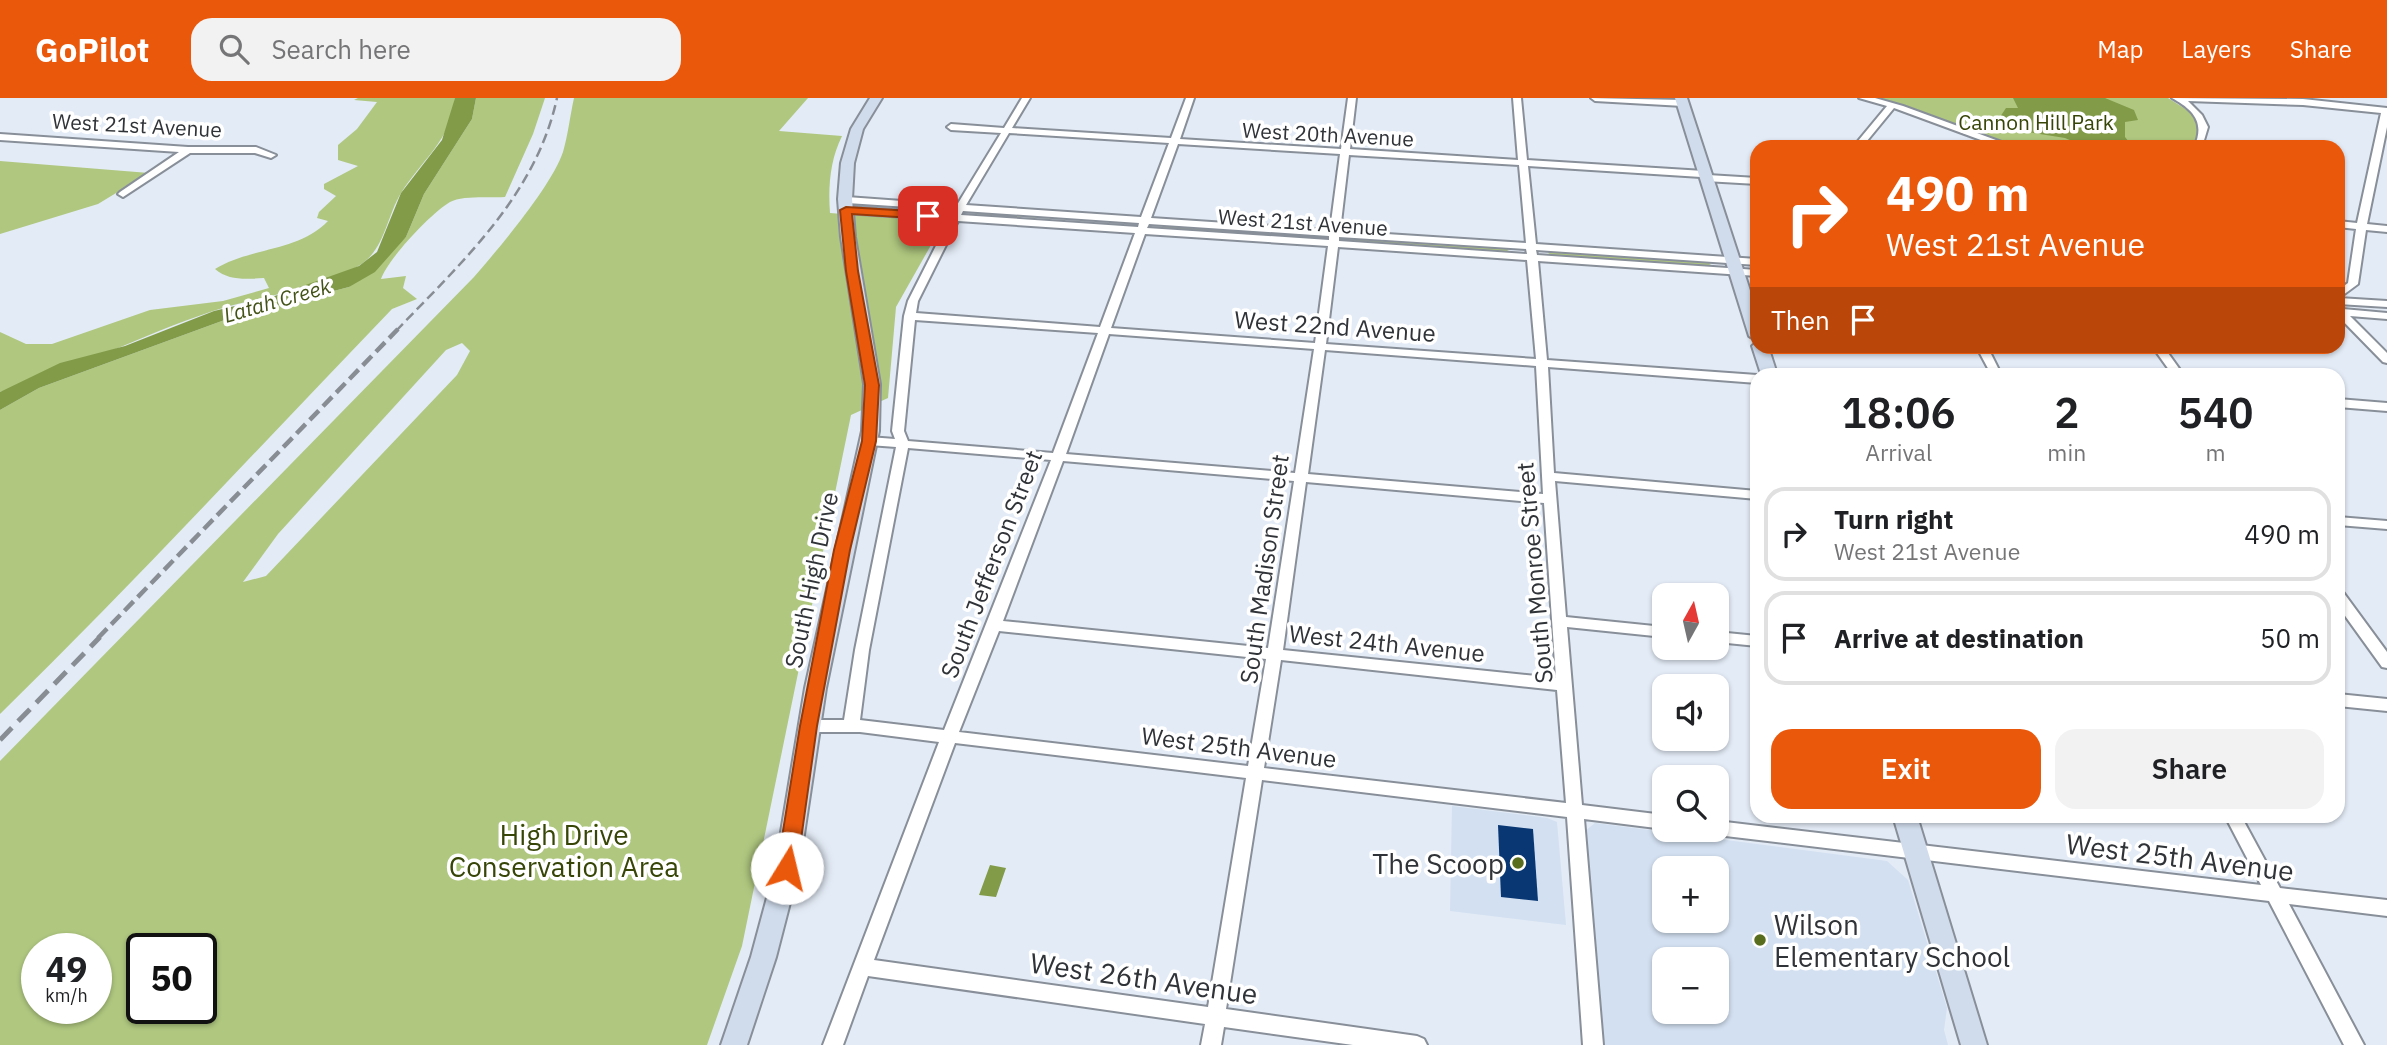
<!DOCTYPE html>
<html lang="en">
<head>
<meta charset="utf-8">
<style>
  body { margin:0; font-family:"IBM Plex Sans",sans-serif; background:#f2f2f2; color:#202124; height:100vh; display:flex; flex-direction:column; font-size:26px; white-space:nowrap }
  * { box-sizing:border-box; margin:0 }
  p { font-size:23px; color:#757577 }
  .icon { flex:none; width:38px; height:38px; fill:none; stroke:currentColor; stroke-width:2; stroke-linecap:round; stroke-linejoin:round }
  .map { position:relative; flex:1; overflow:hidden }
  .panel { position:absolute; left:1750px; top:270px; width:595px; height:455px; display:flex; flex-direction:column; background:#fff; border-radius:21px; box-shadow:0 2px 5px #0004 }
  .panel>* { flex:none }
  .banner { position:absolute; left:1750px; top:42px; width:595px; height:214px; border-radius:21px; box-shadow:0 2px 5px #0004; background:#ea580c; color:#fff; overflow:hidden }
  .needle { width:46px; rotate:8deg }
  .controls { position:absolute; left:1652px; top:485px; display:grid; gap:14px }
  .controls a { display:grid; place-items:center; width:77px; height:77px; border-radius:14px; background:#fff; box-shadow:0 2px 5px #0004; font-size:35px }
  .speed { position:absolute; left:21px; top:835px; display:flex; gap:14px; font-size:35px; font-weight:700; text-align:center }
  .speed>* { display:grid; place-content:center; width:91px; height:91px; border-radius:50%; background:#fff; box-shadow:0 2px 5px #0004; line-height:1 }
  .speed small { font-size:18px; font-weight:400 }
  .speed .limit { border:4px solid #111; border-radius:10px; background:#fff; color:#111 }
  .pin { position:absolute; display:grid; place-items:center; width:60px; height:60px; color:#fff; margin:-30px; border-radius:14px; box-shadow:0 4px 10px #0006 }
  .me { position:absolute; width:77px; margin:-38px; rotate:9deg; stroke-linejoin:round; filter:drop-shadow(0 0 5px #0008) }
  .turn { display:flex; align-items:center; gap:24px; height:147px; padding:0 21px; font-size:32px }
  .turn .icon { width:91px; height:91px; stroke-width:2.5 }
  .turn b { display:block; font-size:49px; line-height:60px }
  .then { display:flex; align-items:center; height:66px; padding:0 21px; background:#0003; gap:14px; font-size:26px }
  .eta { display:flex; justify-content:space-evenly; align-items:center; height:119px; text-align:center }
  .eta b { font-size:42px; font-weight:600; line-height:49px }
  .cta { display:flex; gap:14px; margin-top:auto; padding:14px 21px }
  .cta a { flex:1; height:80px; border-radius:21px; background:#ea580c; color:#fff; font-size:28px; font-weight:600; line-height:80px; text-align:center }
  .cta a+a { background:#f2f2f2; color:#202124 }
  ul { padding:0; list-style:none }
  li { display:flex; align-items:center; gap:21px; height:94px; margin:0 14px 10px; padding:0 7px; border:4px solid #e0e0e0; border-radius:21px }
  li div { flex:1 }
  li b { display:block; font-size:26px }
  li em { font-style:normal }
  header { display:flex; align-items:center; gap:42px; box-sizing:border-box; height:98px; padding:0 35px; background:#ea580c; color:#fff }
  header strong { font-size:33px }
  nav { display:flex; gap:38px; margin-inline-start:auto; font-size:24px }
  .search { width:490px; height:63px; background:#f2f2f2; display:flex; align-items:center; gap:18px; box-sizing:border-box; padding:0 24px; border-radius:21px; color:#757577; font-size:26px }
  .map>svg:first-child { display:block }
  .built { fill:#d3e0f1; fill-rule:evenodd }
  .green { fill:#afc77f; fill-rule:evenodd }
  .water { fill:#829b49 }
  .building { fill:#083773 }
  .lines { fill:none; stroke-linecap:round; stroke-linejoin:round }
  .street-casing { stroke:#888f99; stroke-width:4 }
  .secondary-casing { stroke:#888f99; stroke-width:4 }
  .street { fill:#fff; fill-rule:evenodd }
  .secondary { fill:#d0dcec; fill-rule:evenodd }
  .rail-far2 { stroke:#888d94; stroke-width:2.5; stroke-dasharray:10 5; stroke-linecap:butt }
  .rail-far1 { stroke:#888d94; stroke-width:4.5; stroke-dasharray:13 6; stroke-linecap:butt }
  .rail { stroke:#888d94; stroke-width:5; stroke-dasharray:17 9; stroke-linecap:butt }
  .route { fill:#ea580c; stroke:#983908; stroke-width:2 }
  .poi-dot { fill:#586e1e; stroke:#fff; stroke-width:2.5 }
  .labels { text-anchor:middle; dominant-baseline:central; stroke-width:7; stroke-linejoin:round; paint-order:stroke }
  .far-park-label { font-size:21px; fill:#374607; stroke:#fff }
  .far-street-label { font-size:21px; fill:#303337; stroke:#fff }
  .far-water-label { font-size:21px; font-style:italic; fill:#435317; stroke:#fff }
  .street-label { font-size:24px; fill:#303337; stroke:#fff }
  .near-park-label { font-size:28px; fill:#374607; stroke:#fff }
  .near-street-label { font-size:28px; fill:#303337; stroke:#fff }
  .near-poi-label { font-size:28px; fill:#303337; stroke:#fff; text-anchor:end }
</style>
</head>
<body>
<header>
<strong>GoPilot</strong>
<div class="search"><svg class="icon" aria-label="search" viewBox="0 0 24 24"><circle cx="10" cy="10" r="6"/><path d="M15 15l6 6"/></svg>Search here</div>
<nav><a>Map</a><a>Layers</a><a>Share</a></nav>
</header>
<div class="map">
<svg width="2387" height="947" viewBox="0 0 2387 947">
  <rect width="100%" height="100%" fill="#e3ebf6"/>
  <path class="built" d="M1452 708 1547 720 1557 724 1566 827 1450 813Z
    M1595 725 1887 763 1908 782 1947 910 1944 932 1948 947H1604L1585 733ZM1664 770H1717V822H1664ZM1664 861H1717V914H1664Z"/>
  <path class="green" d="M358 0H455C453 40 420 64 401 95 386 120 385 151 360 167 322 191 256 199 213 213 141 237 73 273 0 294V234L26 246H52L150 212 223 203 269 190 264 180C246 181 229 183 215 171 251 149 298 154 328 123L317 120 319 114 336 98 324 91V86L358 68 338 62V47L357 31 377 4 354 2Z
    M476 0H545L533 36 505 99C490 100 462 97 450 104 431 115 388 161 381 181L406 178 403 190 417 201 392 211C262 346 134 485 0 616V312L39 290 230 220 349 189 406 139 424 96 472 21Z
    M574 0H808L779 33 842 38C830 62 828 89 830 115L944 124 896 209 888 300 851 317 742 848 707 947H0V663L474 179C499 150 551 89 563 54 568 37 570 18 574 0ZM462 245 470 253 457 277 266 478 243 484 278 436 446 252ZM37 850H96V910H37ZM142 850H201V910H142Z
    M1872 0H2168L2195 17 2199 34 2192 49H2018L1970 35 1902 7Z
    M0 63 149 75 98 106 0 136Z
    M980 113 1118 123 1123 125 974 116Z
    M1160 127 1308 136 1313 139 1164 130Z
    M1352 140 1504 149 1509 152 1505 154 1356 144Z
    M1550 153 1705 163 1711 166 1706 169 1553 158 1548 155Z"/>
  <path class="water" d="M455 0H476L472 21 424 96 406 139 375 174 349 189 230 220 39 290 0 312V294L60 265 125 248 214 213 269 200 359 168 377 154 401 95 442 42Z
    M2013 0H2105L2134 12 2138 22 2125 24V39L2133 49H2086L2065 40 2015 32 2000 19 2006 10H2018Z
    M990 767 1006 770 996 799 979 797Z"/>
  <path class="building" d="M1498 727 1533 731 1538 803 1501 799Z"/>
  <g class="lines">
    <g class="street-casing">
      <path id="street" d="M1022 0H1030L1012 30 1171 40 1186 0H1194L1180 41 1341 51 1348 0H1356L1350 51 1518 62 1513 0H1521L1527 62 1704 73 1707 74 1708 77 1757 80V86L1705 83 1702 82 1701 79 1528 68 1536 146 1757 161V167L1536 152 1537 157 1757 172V178L1538 163 1547 262 1757 277V285L1548 269 1554 375 1757 393V401L1555 383 1566 519 1664 529V539L1567 529 1582 707 1664 717V731L1584 721 1603 947H1583L1567 719 1262 682 1226 911 1417 938 1424 941 1427 947H1353L1224 929 1221 947H1201L1205 926 868 878 843 947H823L939 644 860 634H808L802 632 800 628 802 624 808 622H844L855 552 896 349 869 347 863 343 869 339 895 341 892 333 904 218 908 203 949 122 846 115 841 112 846 109 951 116 954 112 847 105 842 102 847 99 957 107 1001 35 951 32 947 29 951 26 1004 30ZM1009 35 1169 45 1141 119 966 107ZM1178 46 1340 56 1330 132 1151 120ZM1349 57 1519 67 1526 145 1340 133ZM963 113 1139 125 1138 129 961 117ZM958 123 1135 135 1100 229 916 215 918 203ZM1149 126 1329 138V142L1147 130ZM1145 136 1328 148 1315 245 1111 230ZM1339 139 1526 151 1527 156 1339 143ZM1338 149 1527 162 1536 261 1326 246ZM915 222 1098 235 1053 355 908 343 904 333ZM1109 236 1314 251 1295 375 1066 356ZM1325 252 1536 268 1543 396 1308 376ZM908 350 1051 362 944 632 860 622 869 552ZM1063 363 1294 383 1268 550 1003 523ZM1306 384 1544 405 1556 580 1283 552ZM999 533 1266 561 1248 668 959 634ZM1281 562 1557 592 1566 705 1264 670ZM955 645 1246 680 1208 909 874 862Z
        M1591 0 1683 2 1687 5 1683 8 1595 3Z
        M1859 0H1875L1903 8 2015 49H2002L1989 45 1894 10 1862 49H1853L1887 8Z
        M2172 0 2303 1 2387 10V29L2367 126 2387 128V134L2366 132 2358 186 2339 200 2387 203V209L2338 206V192L2348 185 2356 131 2338 129V123L2357 125 2381 15 2303 7 2188 3 2202 17 2208 29 2202 49H2194C2206 24 2192 11 2172 0Z
        M0 36 188 49H256L276 57 271 60 255 55H190L123 99 118 96 120 94 179 54 0 42Z
        M2338 209 2343 211 2387 215V221L2350 218 2387 255V265L2383 264 2338 218Z
        M1976 248H1987L2001 276H1991Z
        M2152 248H2163L2183 276H2172Z
        M2338 301 2387 305V313L2338 309Z
        M2338 419 2387 423V431L2338 427Z
        M2338 492 2343 494 2387 554V570L2382 569 2338 508Z
        M1717 534 1757 538V548L1717 544Z
        M2338 596 2387 601V613L2338 608Z
        M2225 718H2241L2280 790 2387 802V818L2289 806 2364 947H2344L2269 803 1717 737 1711 735 1709 732H1717V723L2261 787Z"/>
    </g>
    <g class="secondary-casing">
      <path id="secondary" d="M870 0H882L863 31 854 65 852 101 855 139 880 286 879 333 826 590 799 770 776 859 747 947H721L751 859 775 770 805 590 862 333 864 286 841 139 838 101 841 65 851 31Z
        M1675 0H1687L1757 214V243L1749 238Z
        M1757 244V248H1768L1777 276H1761L1752 248Z
        M1893 718H1917L1987 947H1961Z"/>
    </g>
    <use href="#street" class="street"/>
    <use href="#secondary" class="secondary"/>
    <path class="rail-far2" d="M396 233C462 164 536 97 557 0"/>
    <path class="rail-far1" d="M98 540 398 231"/>
    <path class="rail" d="M0 642 100 539"/>
  </g>
  <path class="route" d="M846 109 928 114 933 118 928 121 852 116 858 173 879 287 876 343 850 452 817 628 797 770 794 776H780L777 770 800 628 834 452 862 343 865 287 846 173 840 112Z"/>
  <g class="poi-dot">
    <circle cx="1518" cy="765" r="7"/>
    <circle cx="1760" cy="842" r="7"/>
  </g>
  <g class="labels">
    <g class="far-park-label">
      <text x="2036" y="24">Cannon Hill Park</text>
    </g>
    <g class="far-street-label">
      <text transform="translate(137 27) rotate(3)">West 21st Avenue</text>
      <text transform="translate(1328 36) rotate(3)">West 20th Avenue</text>
      <text transform="translate(1303 124) rotate(4)">West 21st Avenue</text>
    </g>
    <g class="far-water-label">
      <text transform="translate(277 202) rotate(-16)">Latah Creek</text>
    </g>
    <g class="street-label">
      <text transform="translate(1335 228) rotate(4)">West 22nd Avenue</text>
      <text transform="translate(991 466) rotate(-69)">South Jefferson Street</text>
      <text transform="translate(1264 471) rotate(-82)">South Madison Street</text>
      <text transform="translate(1534 475) rotate(-95)">South Monroe Street</text>
      <text transform="translate(811 482) rotate(-78)">South High Drive</text>
      <text transform="translate(1387 545) rotate(6)">West 24th Avenue</text>
      <text transform="translate(1239 649) rotate(7)">West 25th Avenue</text>
    </g>
    <g class="near-park-label">
      <text x="564" y="736">High Drive<tspan x="564" dy="32">Conservation Area</tspan></text>
    </g>
    <g class="near-street-label">
      <text transform="translate(2180 759) rotate(7)">West 25th Avenue</text>
      <text transform="translate(1144 880) rotate(8)">West 26th Avenue</text>
    </g>
    <g class="near-poi-label">
      <text x="1504" y="765">The Scoop</text>
      <text x="1774" y="826" text-anchor="start">Wilson<tspan x="1774" dy="32">Elementary School</tspan></text>
    </g>
  </g>
</svg>
<div class="controls">
<a><svg class="needle" viewBox="-14 -14 28 28"><path d="M0-13l5 13h-10z" fill="#e53935"/><path d="M0 13l5-13h-10z" fill="#757577"/></svg></a>
<a><svg class="icon" aria-label="sound" viewBox="0 0 24 24"><path d="M4 9h4l5-4v14l-5-4H4zM17 9q2 3 0 6"/></svg></a>
<a><svg class="icon" aria-label="search" viewBox="0 0 24 24"><circle cx="10" cy="10" r="6"/><path d="M15 15l6 6"/></svg></a>
<a>+</a>
<a>−</a>
</div>
<div class="speed"><div>49<small>km/h</small></div><div class="limit">50</div></div>
<div class="pin" style="left:928px;top:118px;background:#d93025"><svg class="icon" aria-label="arrive" viewBox="0 0 24 24"><path d="M6 21V4h12l-3 4 3 4H6"/></svg></div>
<svg class="me" style="left:787px;top:770px" viewBox="-20 -20 40 40"><circle r="19" fill="#fff"/><path d="M0-13L10 11 0 6-10 11z" fill="#ea580c"/></svg>
<div class="banner">
<div class="turn"><svg class="icon" aria-label="right" viewBox="0 0 24 24"><path d="M7 20v-9h11M14 6l5 5-5 5"/></svg><div><b>490 m</b>West 21st Avenue</div></div>
<div class="then">Then<svg class="icon" aria-label="arrive" viewBox="0 0 24 24"><path d="M6 21V4h12l-3 4 3 4H6"/></svg></div>
</div>
<section class="panel">
<div class="eta">
<div><b>18:06</b><p>Arrival</p></div>
<div><b>2</b><p>min</p></div>
<div><b>540</b><p>m</p></div>
</div>
<ul>
<li><svg class="icon" aria-label="right" viewBox="0 0 24 24"><path d="M7 20v-9h11M14 6l5 5-5 5"/></svg><div><b>Turn right</b><p>West 21st Avenue</p></div><em>490 m</em></li>
<li><svg class="icon" aria-label="arrive" viewBox="0 0 24 24"><path d="M6 21V4h12l-3 4 3 4H6"/></svg><div><b>Arrive at destination</b></div><em>50 m</em></li>
</ul>
<div class="cta"><a>Exit</a><a>Share</a></div>
</section>
</div>
</body>
</html>
